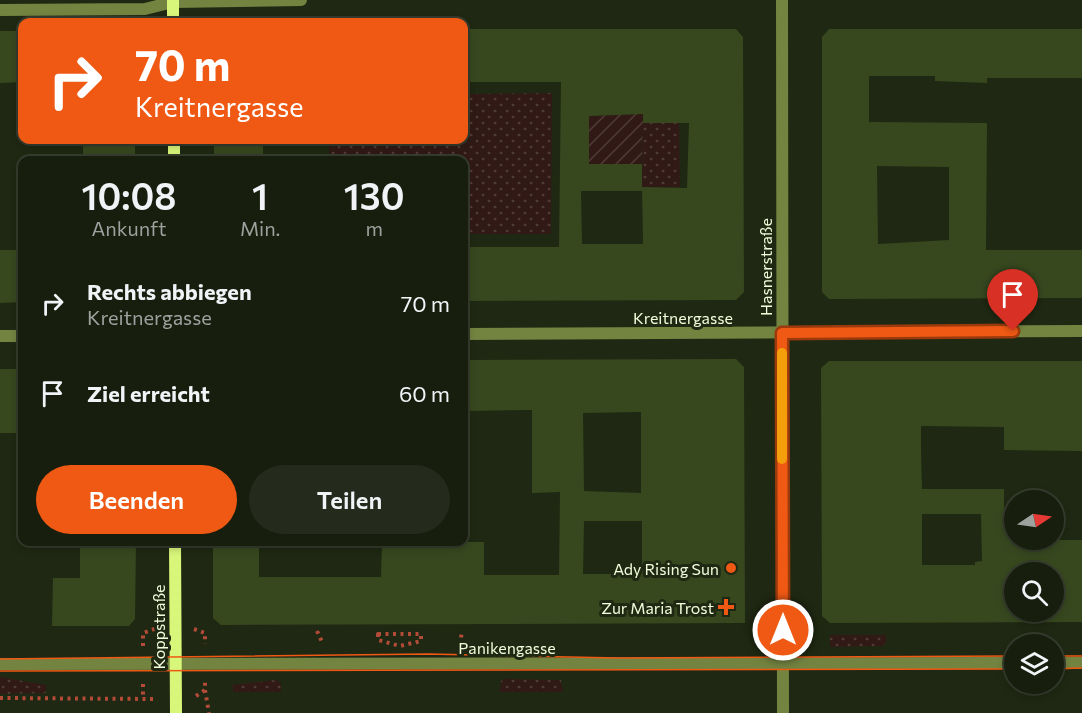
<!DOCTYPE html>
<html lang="de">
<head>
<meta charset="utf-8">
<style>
  body { margin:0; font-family:Commissioner,sans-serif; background:#242b1c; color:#f1f3f6; height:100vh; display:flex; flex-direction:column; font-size:22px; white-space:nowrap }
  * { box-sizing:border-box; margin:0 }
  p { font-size:20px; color:#9ea29e }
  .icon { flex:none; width:33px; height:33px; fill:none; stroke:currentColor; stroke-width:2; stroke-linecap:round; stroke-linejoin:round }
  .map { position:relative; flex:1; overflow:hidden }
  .details { position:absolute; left:18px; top:156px; width:450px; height:390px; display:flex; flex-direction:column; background:#171e0e; border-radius:12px; box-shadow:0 3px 9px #0003,0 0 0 2px #363c2e }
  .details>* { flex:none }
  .hud { position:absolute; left:18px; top:18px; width:450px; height:126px; border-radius:12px; box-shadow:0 3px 9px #0003,0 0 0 2px #363c2e; background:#ef5914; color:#fff; overflow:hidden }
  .needle { width:39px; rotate:77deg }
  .controls { position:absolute; left:1004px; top:490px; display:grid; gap:12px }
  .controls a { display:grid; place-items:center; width:60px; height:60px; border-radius:50%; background:#171e0e; box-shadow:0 3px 9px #0003,0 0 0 2px #363c2e; font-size:30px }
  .pin { position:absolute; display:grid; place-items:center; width:51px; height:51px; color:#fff; margin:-62px -26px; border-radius:50% 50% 50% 0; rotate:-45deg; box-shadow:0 0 6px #0007 }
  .pin .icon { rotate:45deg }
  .me { position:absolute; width:66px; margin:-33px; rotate:0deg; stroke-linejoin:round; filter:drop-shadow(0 0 4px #0008) }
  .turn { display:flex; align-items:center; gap:21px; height:126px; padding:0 18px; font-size:27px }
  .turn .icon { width:78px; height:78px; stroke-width:2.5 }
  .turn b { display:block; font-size:42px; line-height:51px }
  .eta { display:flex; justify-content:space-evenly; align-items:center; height:102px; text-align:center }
  .eta b { font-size:36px; font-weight:600; line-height:42px }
  .cta { display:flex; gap:12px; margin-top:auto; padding:12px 18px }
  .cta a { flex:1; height:69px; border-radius:36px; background:#ef5914; color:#fff; font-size:24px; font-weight:600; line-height:69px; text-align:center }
  .cta a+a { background:#242b1c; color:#f1f3f6 }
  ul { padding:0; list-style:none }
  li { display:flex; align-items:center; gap:18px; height:90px; padding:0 18px }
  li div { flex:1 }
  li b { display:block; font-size:22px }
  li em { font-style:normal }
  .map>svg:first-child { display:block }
  .grass { fill:url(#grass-dots) }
  .garden { fill:url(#garden-furrows) }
  .building { fill:#37481f; fill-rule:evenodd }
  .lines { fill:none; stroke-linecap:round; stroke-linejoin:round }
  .path { stroke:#b34b39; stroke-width:4; stroke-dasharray:3 4.5; stroke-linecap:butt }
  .street { stroke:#738340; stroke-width:12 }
  .secondary { stroke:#d8f679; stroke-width:12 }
  .tram { stroke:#ef5914; stroke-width:1.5 }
  .route-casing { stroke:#9b3a0d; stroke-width:15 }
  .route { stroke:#ef5914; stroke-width:10 }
  .slow { stroke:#f59e0b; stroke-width:10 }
  .poi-dot { fill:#ef5914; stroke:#1f2812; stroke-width:2 }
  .labels { text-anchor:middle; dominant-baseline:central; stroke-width:6; stroke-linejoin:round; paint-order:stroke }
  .street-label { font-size:16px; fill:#f2fddb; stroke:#1f2812 }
  .poi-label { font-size:16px; fill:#f2fddb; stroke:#1f2812; text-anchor:end }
</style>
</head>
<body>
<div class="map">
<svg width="1082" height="713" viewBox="0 0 1082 713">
  <defs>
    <pattern id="grass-dots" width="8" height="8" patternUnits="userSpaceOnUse" patternTransform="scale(1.5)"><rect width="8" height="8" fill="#311a15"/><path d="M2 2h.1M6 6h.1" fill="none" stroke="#4f3c36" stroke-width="1.8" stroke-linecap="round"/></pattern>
    <pattern id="garden-furrows" width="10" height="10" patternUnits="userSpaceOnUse" patternTransform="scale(1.5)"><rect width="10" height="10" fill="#311a15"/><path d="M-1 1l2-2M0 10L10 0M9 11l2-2" fill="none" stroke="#4f3c36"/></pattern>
  </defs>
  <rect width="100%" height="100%" fill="#1f2812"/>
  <path class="grass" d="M552 93 551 234H464V160H329V140H464V94Z
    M679 122 680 187H642L643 123Z
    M830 635H886V643L882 646 830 647Z
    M0 677 46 685V693L0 694Z
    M504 679 561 680 563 692H500L501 681Z
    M276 680 281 683V692H234L232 685Z"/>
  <path class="garden" d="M643 114 642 164H589V116Z"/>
  <path class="building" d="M464 29H736L743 37 744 292 736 300 464 301V247H559L561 82H464ZM643 114V123H689L687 188 642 187 643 244H582L581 191H642V164H589V116Z
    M829 29H1082V78H987V83L935 81V76H869V122L987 123 986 250H1082V298L829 299 822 292V37ZM877 166 949 167V240L878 244Z
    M0 31H22V82L0 83Z
    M83 140H135V160H83Z
    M214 140H263V160H214Z
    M0 250H22V302L0 303Z
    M736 359 744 367 745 623 221 625 213 618V542H259V577H381L382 544H427V542H484V575H559L560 492 532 493V410L464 411V360ZM641 412V493L584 491 583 413ZM584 521H642V574H583Z
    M829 361H1082V451L1004 450V427L921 426V450L922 489H1004V520H1014V540H1082V622L830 623 822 616 821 368ZM922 514H981L982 561 975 562V565H922ZM1014 573H1053V612H1014Z
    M0 369H22V433H0Z
    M88 542H136L135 619 129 626H52L53 578H80V545H88Z"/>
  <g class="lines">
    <path class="path" d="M194 629 205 633V644
      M317 631 323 644
      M378 634H421V641L400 646 378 640Z
      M460 645 462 631
      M143 646V633L157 628
      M143 684V698
      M205 690 209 713
      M196 696 205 690V682
      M0 698 156 699"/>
    <path class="street" d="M782 0 783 713
      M0 10 145 9 173 2 301 0
      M464 334 1082 331
      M0 336H22
      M1053 663H1082
      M0 664 1014 663"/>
    <path class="secondary" d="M173 0V22
      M174 140V160
      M175 542 176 713"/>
    <path class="tram" d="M1053 656H1082
      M0 659 428 654 618 658 1014 656
      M1053 669 1082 668
      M0 671 1014 669"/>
  </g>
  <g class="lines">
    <g class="route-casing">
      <path id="route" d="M783 630 782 333 1013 331"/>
    </g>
    <use href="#route" class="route"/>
    <path class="slow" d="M782 353V459"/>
  </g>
  <g class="poi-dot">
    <circle cx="731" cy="568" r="6"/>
    <path d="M723 598h6v6h6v6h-6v6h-6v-6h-6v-6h6z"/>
  </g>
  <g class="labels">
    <g class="street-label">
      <text transform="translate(765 267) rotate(-90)">Hasnerstraße</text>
      <text x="683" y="317">Kreitnergasse</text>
      <text transform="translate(158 627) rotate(-90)">Koppstraße</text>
      <text x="507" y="647">Panikengasse</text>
    </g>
    <g class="poi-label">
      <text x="719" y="568">Ady Rising Sun</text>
      <text x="714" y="607">Zur Maria Trost</text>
    </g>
  </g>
</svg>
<div class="controls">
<a><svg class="needle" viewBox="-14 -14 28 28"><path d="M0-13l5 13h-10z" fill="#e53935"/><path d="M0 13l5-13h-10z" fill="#9ea29e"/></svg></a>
<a><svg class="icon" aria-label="search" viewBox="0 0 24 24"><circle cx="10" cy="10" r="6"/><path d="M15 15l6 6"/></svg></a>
<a><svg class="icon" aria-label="layers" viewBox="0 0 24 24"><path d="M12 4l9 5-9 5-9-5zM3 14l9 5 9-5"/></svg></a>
</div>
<div class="pin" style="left:1013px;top:331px;background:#d93025"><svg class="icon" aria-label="arrive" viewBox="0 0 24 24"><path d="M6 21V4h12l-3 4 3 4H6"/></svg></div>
<svg class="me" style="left:783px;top:630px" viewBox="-20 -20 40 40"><circle r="17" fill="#ef5914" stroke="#fff" stroke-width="3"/><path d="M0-11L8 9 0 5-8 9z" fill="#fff"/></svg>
<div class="hud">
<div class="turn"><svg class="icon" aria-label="right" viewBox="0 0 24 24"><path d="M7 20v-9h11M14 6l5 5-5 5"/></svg><div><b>70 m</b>Kreitnergasse</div></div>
</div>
<section class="details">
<div class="eta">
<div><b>10:08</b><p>Ankunft</p></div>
<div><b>1</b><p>Min.</p></div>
<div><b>130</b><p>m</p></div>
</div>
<ul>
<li><svg class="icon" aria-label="right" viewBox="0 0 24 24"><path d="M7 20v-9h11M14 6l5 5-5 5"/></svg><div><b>Rechts abbiegen</b><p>Kreitnergasse</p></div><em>70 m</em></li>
<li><svg class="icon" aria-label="arrive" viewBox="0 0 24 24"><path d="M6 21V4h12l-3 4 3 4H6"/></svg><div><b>Ziel erreicht</b></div><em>60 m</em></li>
</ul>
<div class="cta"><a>Beenden</a><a>Teilen</a></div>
</section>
</div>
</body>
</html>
